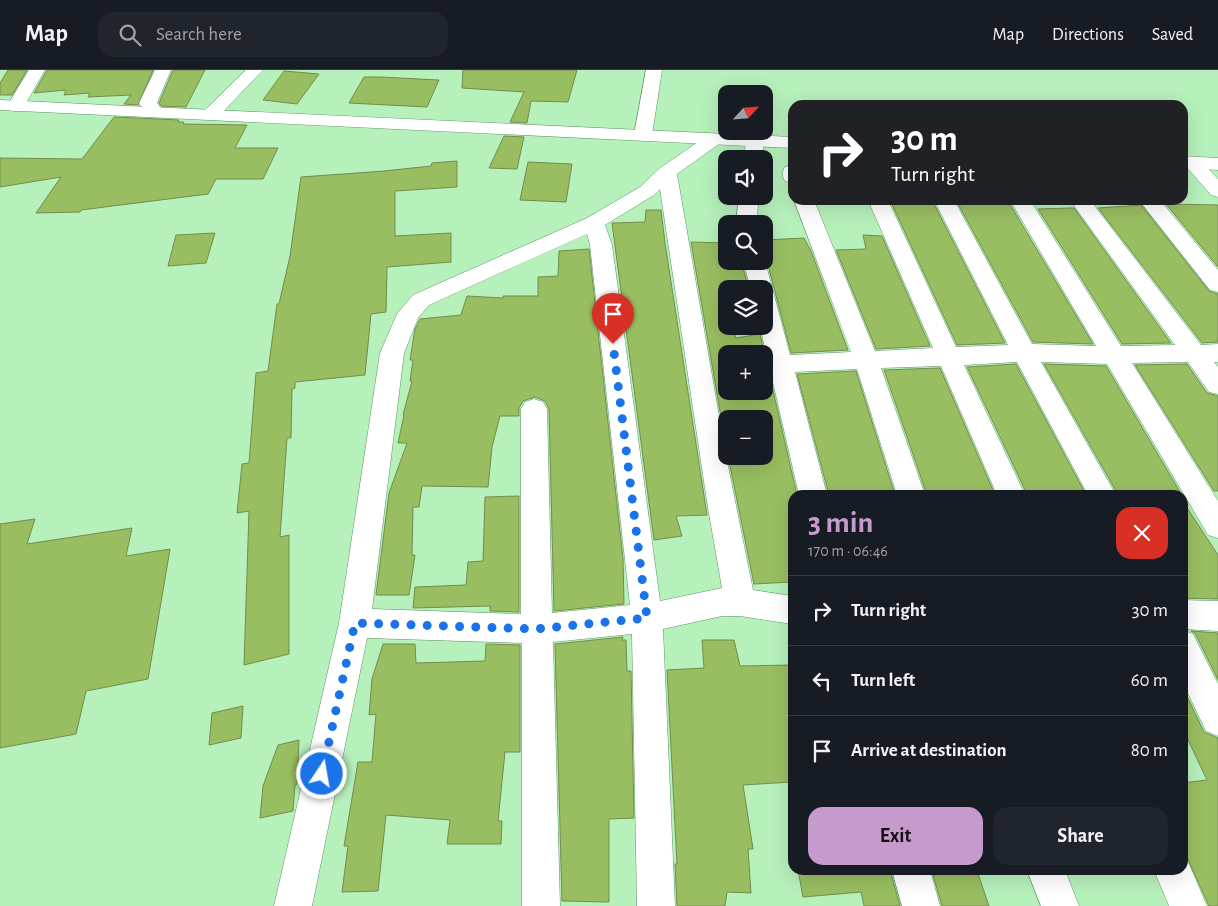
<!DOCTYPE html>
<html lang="en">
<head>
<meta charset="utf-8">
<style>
  body { margin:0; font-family:"Alegreya Sans",sans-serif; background:#20242c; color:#f1f3f6; height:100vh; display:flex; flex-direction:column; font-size:19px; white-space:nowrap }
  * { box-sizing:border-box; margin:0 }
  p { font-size:16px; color:#9ea1a6 }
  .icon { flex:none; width:28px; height:28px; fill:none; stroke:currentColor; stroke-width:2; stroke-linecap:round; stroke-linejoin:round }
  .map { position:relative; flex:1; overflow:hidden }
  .drawer { position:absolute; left:788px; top:420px; width:400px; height:385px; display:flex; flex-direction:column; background:#171b24; border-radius:15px; box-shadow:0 5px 20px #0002 }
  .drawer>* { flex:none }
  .guide { position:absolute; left:788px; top:30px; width:400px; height:105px; border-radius:15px; box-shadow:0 5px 20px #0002; background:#202124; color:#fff; overflow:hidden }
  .needle { width:32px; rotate:64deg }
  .controls { position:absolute; left:718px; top:15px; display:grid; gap:10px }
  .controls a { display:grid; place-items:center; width:55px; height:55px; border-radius:10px; background:#171b24; box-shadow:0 5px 20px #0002; font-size:25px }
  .pin { position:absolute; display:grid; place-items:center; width:42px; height:42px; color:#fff; margin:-51px -21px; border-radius:50% 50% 50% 0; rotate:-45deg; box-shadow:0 0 5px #0007 }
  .pin .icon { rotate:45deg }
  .me { position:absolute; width:55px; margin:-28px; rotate:12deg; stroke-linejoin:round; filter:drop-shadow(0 0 4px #0008) }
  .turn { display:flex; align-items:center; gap:18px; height:105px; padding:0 20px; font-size:22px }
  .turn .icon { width:65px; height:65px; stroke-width:2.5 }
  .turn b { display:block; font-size:35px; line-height:42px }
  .round { display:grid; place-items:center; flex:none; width:52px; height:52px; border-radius:15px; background:#20242c }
  .head { display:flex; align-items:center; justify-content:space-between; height:85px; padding:0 20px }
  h1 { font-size:30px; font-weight:600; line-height:38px; color:#c69aca }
  .button { display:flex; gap:10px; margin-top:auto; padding:10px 20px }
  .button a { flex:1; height:58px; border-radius:15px; background:#c69aca; color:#111; font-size:20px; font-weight:600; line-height:58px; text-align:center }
  .button a+a { background:#20242c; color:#f1f3f6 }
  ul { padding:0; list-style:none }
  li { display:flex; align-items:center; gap:15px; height:70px; padding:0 20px; border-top:1px solid #363941 }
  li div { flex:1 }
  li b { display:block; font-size:19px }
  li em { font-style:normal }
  header { display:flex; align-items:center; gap:30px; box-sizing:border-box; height:70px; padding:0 25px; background:#171b24; border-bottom:1px solid #363941 }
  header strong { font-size:24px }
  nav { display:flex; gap:28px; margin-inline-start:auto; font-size:18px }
  .search { width:350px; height:45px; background:#20242c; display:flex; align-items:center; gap:12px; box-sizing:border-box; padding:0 18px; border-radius:15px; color:#9ea1a6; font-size:19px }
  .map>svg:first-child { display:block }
  .building { fill:#99be61; stroke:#728c4c; fill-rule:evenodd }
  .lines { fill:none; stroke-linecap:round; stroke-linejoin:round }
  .minor-casing { stroke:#5e9564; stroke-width:1 }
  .major-casing { stroke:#5e9564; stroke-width:1 }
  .minor { fill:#fff; fill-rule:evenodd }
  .major { fill:#fff; fill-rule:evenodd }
  .route { stroke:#1a73e8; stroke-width:9; stroke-dasharray:0 16.2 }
</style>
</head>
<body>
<header>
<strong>Map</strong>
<div class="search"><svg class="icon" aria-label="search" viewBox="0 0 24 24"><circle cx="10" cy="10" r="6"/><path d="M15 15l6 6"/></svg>Search here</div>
<nav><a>Map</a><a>Directions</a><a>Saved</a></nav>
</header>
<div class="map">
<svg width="1218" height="836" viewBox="0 0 1218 836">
  <rect width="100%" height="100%" fill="#b6f0bb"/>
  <path class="building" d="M8 0H27L12 25H0V13Z
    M47 0H153L138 35 124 34 131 25 88 27 90 23 64 25 66 20 34 23Z
    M173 0H205L186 37 161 36 159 33Z
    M463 0H577L568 32 531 31 527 53 510 52 524 22 462 18Z
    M284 1 319 4 297 34 263 30Z
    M364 7H380L439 10 427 37 349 33Z
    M114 47 179 50 178 52H184L183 54 247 55 235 78H278L263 109H216L208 124 81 140 80 142 36 143 61 107 0 117V88L82 89Z
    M504 66 524 67 517 99 489 98Z
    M457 91V117L395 121V166L451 163V192L387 197 386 242 371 244 365 305 295 312V318L292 319 291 368H287L280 467 289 465V584L244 595 249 441 237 443 242 394 249 393 256 303 268 301 277 234H279L290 186 301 107 384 101 431 96 432 93Z
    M528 92 572 94 566 132 520 130Z
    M890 130H932L1005 273 957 275Z
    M956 130 1008 131 1093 274 1033 272Z
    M1166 134 1218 135V197Z
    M1141 135 1209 221 1218 224V272L1202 273 1098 138Z
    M1071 138H1074L1171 273 1122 274 1038 139Z
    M646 140H661L665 173 707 445 676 446 682 466 654 470 612 153 645 152Z
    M215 163 206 193 168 196 176 165Z
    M863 165 882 166 930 276 876 279 836 180 866 179Z
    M804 168 811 181 848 280 791 283 767 191 764 187V170Z
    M691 172 726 173V191H741L749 219H719L726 241V256H732L736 268 760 264 797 425H792V512L754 514 728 386H764V349H726V376ZM726 284H764V321H726Z
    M589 179 623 489 624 534 554 541 549 339 545 331 535 327 523 331 519 338V346H500L492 377 488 417 422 416 419 437H413L412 485H415L409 525H376L389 423 407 373H398L404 345H403L412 311H410L413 290H410L415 259 420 249 461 245 467 226 503 228V226H538V207L558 206 559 181Z
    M1016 294 1084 421H1079L1080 425H1055L1053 421 1026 422 967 297Z
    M1044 294 1106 296 1180 422 1116 421Z
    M1187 294 1207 323 1218 326V421H1214L1135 295Z
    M940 298 995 425H927L884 300Z
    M856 301 895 425H829L797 304Z
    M519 426V542L490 541V536L413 538 415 517 466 515 468 492 483 491 485 427Z
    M1182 430 1218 485V529L1182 528Z
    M35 449 27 474 132 458 126 486 170 479 148 609 86 621 76 664 0 678V454Z
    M1191 561 1218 563V610L1195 563Z
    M623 567 622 570H626L627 601H631L634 748 609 749V832L562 831 555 574Z
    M702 570H734L740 596 792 595V712L743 715 753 779H748L751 823 727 822 725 836H677L675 794H677L667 600 704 598Z
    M383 574H415L416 593 485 591 486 574 520 575V682H505L498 751H502L501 774H447L450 750 386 745 378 821 342 822 348 776H344L358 692H372L376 644 369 645 372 609Z
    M1182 616 1204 662 1218 668V836H1209L1182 776V713L1207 710 1182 657Z
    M243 636 241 668 209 675 212 643Z
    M299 670 297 714 295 715 293 741 260 748 263 716 278 675Z
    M798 800H890L900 836H864L861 822 803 827Z
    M977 801 989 836H942L933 805Z"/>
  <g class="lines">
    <g class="minor-casing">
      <path id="minor" d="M29 0H45L22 40 16 41 10 40 7 36Z
        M155 0H171L157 33 164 42 161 46C149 49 146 42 139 33Z
        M246 0H263L217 48 211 49 205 48 202 44 205 40Z
        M646 0H662L652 65 649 69 643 70 637 69 634 65Z
        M713 64 719 66 722 70 719 74 677 104 726 386 753 520 792 526V554L740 546H722L663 559 675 836H637L632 564 553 572 560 836H522V573L367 568 312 836H274L339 553 380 283 397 244 413 225 587 148 640 117 660 98 707 66ZM660 119 708 438 722 518 660 531 612 175 605 155 654 125ZM587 164 590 175 630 535 552 543 547 339 543 332 534 329 525 332 521 339V544L372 539 404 283 418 248 429 235Z
        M755 65 762 67 764 71 762 89H744L746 71 748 67Z
        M1192 87 1199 89 1218 109V127L1211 125 1183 93 1185 89Z
        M792 95V113L785 111C782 106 782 102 785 97Z
        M739 126H759L756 154H736Z
        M794 130H814L875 281 933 278 868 130H888L956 277 1008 275 934 130H954L1032 274 1096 276 1010 130H1030L1121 276 1175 275 1070 130H1090L1201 275 1218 274V292H1214L1218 297V324L1209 322 1188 292 1132 293 1218 431V468L1208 465 1107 294 1041 292 1116 425H1088L1017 292 964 295 1025 425H997L941 296 881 298 925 425H897L857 299 795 302 827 425H799L760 256H764V219H751L743 191H764V189L765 191 790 285 851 282Z
        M1139 130H1160L1218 200V222L1210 220Z
        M1182 530 1218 531V561L1182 559Z
        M1182 560 1193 564 1218 614V666L1206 661 1182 611Z
        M1182 785 1186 787 1207 836H1169L1154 800H1182Z
        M892 800H930L940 836H902Z
        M1027 800H1065L1079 836H1041Z"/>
    </g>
    <g class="major-casing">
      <path id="major" d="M0 30 792 67V78L0 40Z
        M1182 86 1218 88V100L1182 98Z"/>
    </g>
    <use href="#minor" class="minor"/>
    <use href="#major" class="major"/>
  </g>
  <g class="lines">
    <path class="route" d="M322 704 355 553 536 559 647 548 613 274"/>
  </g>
</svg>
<div class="controls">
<a><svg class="needle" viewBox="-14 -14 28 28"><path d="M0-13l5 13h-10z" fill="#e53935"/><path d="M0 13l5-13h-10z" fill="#9ea1a6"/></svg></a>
<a><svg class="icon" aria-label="sound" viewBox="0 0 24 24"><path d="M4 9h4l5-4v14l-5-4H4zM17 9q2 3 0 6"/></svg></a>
<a><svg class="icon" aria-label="search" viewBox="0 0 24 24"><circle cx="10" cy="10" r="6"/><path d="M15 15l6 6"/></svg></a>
<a><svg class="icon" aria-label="layers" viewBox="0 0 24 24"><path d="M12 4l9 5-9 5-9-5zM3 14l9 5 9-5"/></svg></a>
<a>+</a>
<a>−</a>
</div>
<div class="pin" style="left:613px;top:274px;background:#d93025"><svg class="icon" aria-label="arrive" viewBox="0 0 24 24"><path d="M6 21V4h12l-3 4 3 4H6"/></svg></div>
<svg class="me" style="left:322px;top:704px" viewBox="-20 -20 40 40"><circle r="17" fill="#1a73e8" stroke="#fff" stroke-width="3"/><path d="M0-11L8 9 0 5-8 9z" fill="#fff"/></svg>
<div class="guide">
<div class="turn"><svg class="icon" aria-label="right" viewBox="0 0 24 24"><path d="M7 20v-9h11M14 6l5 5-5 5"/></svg><div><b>30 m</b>Turn right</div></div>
</div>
<section class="drawer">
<div class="head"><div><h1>3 min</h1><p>170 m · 06:46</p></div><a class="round" style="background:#d93025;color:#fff"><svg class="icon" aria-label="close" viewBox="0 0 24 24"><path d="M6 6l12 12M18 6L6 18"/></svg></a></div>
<ul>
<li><svg class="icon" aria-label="right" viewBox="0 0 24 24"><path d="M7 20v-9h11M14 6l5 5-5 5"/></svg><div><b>Turn right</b></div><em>30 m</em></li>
<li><svg class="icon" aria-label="left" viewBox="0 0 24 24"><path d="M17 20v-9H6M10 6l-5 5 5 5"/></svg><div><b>Turn left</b></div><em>60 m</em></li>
<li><svg class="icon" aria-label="arrive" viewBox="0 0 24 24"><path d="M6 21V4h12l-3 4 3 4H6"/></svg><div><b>Arrive at destination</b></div><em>80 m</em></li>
</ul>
<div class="button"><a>Exit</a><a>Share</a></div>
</section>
</div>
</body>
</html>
